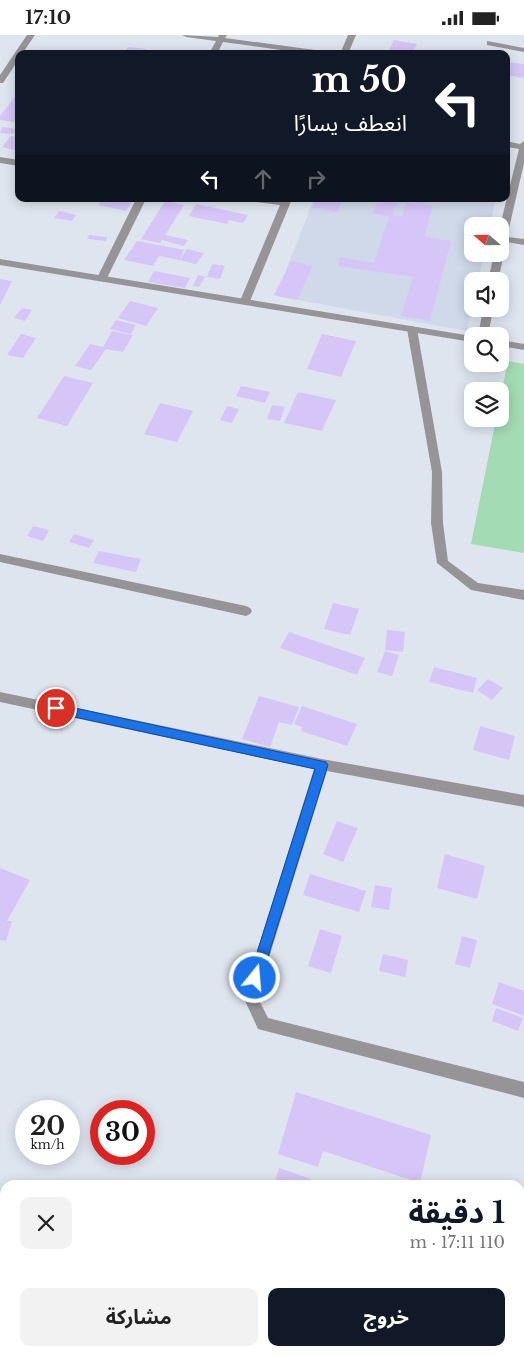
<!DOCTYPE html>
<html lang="ar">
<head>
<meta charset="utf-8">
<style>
  body { margin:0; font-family:"Libre Baskerville","Noto Sans Arabic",serif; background:#f2f2f2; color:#222; direction:rtl; height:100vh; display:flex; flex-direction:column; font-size:19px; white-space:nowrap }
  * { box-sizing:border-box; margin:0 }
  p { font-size:16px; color:#767676 }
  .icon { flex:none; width:28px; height:28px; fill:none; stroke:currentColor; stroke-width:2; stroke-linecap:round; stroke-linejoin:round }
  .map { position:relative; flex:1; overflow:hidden; direction:ltr }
  .drawer { position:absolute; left:0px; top:1145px; width:525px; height:176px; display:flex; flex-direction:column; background:#fff; border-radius:15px 15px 0 0; box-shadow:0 2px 12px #0003; direction:rtl }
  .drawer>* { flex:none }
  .hud { position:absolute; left:15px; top:15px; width:495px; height:152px; border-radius:10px; box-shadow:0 2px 12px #0003; direction:rtl; background:#111827; color:#fff; overflow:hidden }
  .needle { width:32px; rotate:290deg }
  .fabs { position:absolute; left:464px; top:182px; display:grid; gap:10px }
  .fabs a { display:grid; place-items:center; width:45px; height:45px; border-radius:10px; background:#fff; box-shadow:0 2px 12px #0003; font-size:25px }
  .speed { position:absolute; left:15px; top:1065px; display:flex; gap:10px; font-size:25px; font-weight:700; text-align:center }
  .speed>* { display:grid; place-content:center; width:65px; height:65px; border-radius:50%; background:#fff; box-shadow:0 2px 12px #0003; line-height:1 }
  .speed small { font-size:12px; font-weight:400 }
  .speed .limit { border:8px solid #d22; background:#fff; color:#111 }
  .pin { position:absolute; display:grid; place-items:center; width:42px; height:42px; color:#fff; margin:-21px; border:2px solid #fff; border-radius:50%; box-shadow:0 1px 5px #0007 }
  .me { position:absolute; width:55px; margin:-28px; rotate:17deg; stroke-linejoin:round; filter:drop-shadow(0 0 4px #0008) }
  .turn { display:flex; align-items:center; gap:18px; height:105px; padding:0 20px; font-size:22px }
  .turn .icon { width:65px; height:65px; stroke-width:2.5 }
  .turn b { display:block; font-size:35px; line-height:42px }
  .lanes { display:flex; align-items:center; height:48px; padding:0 20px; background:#0003; justify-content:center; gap:25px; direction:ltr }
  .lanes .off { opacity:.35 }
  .round { display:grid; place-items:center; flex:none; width:52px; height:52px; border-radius:10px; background:#f2f2f2 }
  .headline { display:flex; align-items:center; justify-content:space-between; height:85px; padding:0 20px }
  h1 { font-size:30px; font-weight:700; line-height:38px; color:#111827 }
  .cta { display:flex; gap:10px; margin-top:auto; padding:10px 20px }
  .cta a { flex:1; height:58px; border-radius:10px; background:#111827; color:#fff; font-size:20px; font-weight:700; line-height:58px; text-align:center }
  .cta a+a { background:#f2f2f2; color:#222 }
  .status { display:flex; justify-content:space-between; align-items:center; height:35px; padding:0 25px; background:#fff; direction:ltr }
  .status svg { height:14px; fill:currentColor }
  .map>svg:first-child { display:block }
  .built { fill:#cfd9e9 }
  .green { fill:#a2dbb4 }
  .building { fill:#d6c6f7 }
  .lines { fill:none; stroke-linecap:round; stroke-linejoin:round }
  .minor { fill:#979498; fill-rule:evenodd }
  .tertiary { fill:#979498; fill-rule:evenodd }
  .route { fill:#1a73e8; stroke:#114b97 }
</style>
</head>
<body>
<div class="status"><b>17:10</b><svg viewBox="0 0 49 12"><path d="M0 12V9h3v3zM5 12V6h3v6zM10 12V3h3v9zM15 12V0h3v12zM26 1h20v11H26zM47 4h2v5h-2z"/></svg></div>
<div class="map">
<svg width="524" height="1321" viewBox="0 0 524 1321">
  <rect width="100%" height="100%" fill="#dfe5ef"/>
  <path class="built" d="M314 164H483L495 166 490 191H472V219H484L478 246H472V273L467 296 276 261Z"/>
  <path class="green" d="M508 326 524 329V518L471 509 496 384H500V365Z"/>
  <path class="building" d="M394 5 417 9 412 19H387Z
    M128 12 147 14 144 19H123Z
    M506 27 524 29V43L506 40Z
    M17 59H19V82L14 87 0 85V81Z
    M2 92 17 94 14 99 0 98Z
    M11 101 19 103V116L2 112Z
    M103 164H134L126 176 98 170Z
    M316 164H343L337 177 312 172Z
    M379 164H400L392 180 402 182 406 167 433 171 424 202 451 206 430 286 401 281 413 242 338 231 340 222 374 228 389 182 372 178Z
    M404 164H426L424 169Z
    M165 166 184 170 165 200 188 205 184 211 162 205 160 208 141 204Z
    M196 169 248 180 243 188 229 185 227 189 189 181Z
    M59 176 76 180 72 186 54 183Z
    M89 200 107 202 106 206 87 204Z
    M137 206 184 215 179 225 159 221 153 231 124 225Z
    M187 214 204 218 196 229 179 225Z
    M291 226 313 231 297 265 274 260Z
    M212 229 225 231 220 244 207 242Z
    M154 236 190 243 185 253 148 247Z
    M198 240 205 242 199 252 193 251Z
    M0 244 12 246 0 270Z
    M130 266 158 273 146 291 118 283Z
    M22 273 32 275 25 286 14 283Z
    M116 285 136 290 131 299 110 294Z
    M112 296 133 300 123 317 106 314 91 335 75 331 90 309 103 312Z
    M21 299 36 303 23 323 7 320Z
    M322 299 356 306 341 342 307 334Z
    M64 341 93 348 67 391 37 383Z
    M241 351 270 357 265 368 236 361Z
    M298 357 336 365 322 396 284 388Z
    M160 368 193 376 177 407 144 399Z
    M272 370 285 372 280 386 267 384Z
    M227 371 239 374 232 388 220 385Z
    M33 491 49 495 43 506 27 501Z
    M74 499 94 505 89 513 69 507Z
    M99 516 141 524 136 537 93 528Z
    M333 568 359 574 350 600 324 594Z
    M387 595 405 597 403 617 385 615Z
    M289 597 365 623 357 640 280 613Z
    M385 616 399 620 392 641 377 637Z
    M434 632 477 643 473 658 429 647Z
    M488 644 503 653 492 665 477 655Z
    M259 661 299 672 292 690 279 687 270 712 242 704Z
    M302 671 357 689 347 711 301 696 302 692 294 689Z
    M480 691 515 701 509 725 473 715Z
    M337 786 358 793 343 827 323 819Z
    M445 819 485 831 477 864 437 853Z
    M0 833 30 845 7 886H12L6 906 0 905Z
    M310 839 366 856 359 877 303 860Z
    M375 850 392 853 389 875 371 872Z
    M320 894 342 901 331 938 308 931Z
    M462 901 477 905 470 933 455 929Z
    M383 919 408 925 405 942 379 936Z
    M499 947 524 956V981L492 969Z
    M496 973 523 983 518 996 492 986Z
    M296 1057 431 1100 420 1148 323 1116 318 1132 278 1119Z
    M279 1133 311 1144 310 1150H274Z
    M523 1263 524 1321H514V1316H520V1281Z"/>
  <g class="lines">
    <path class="minor" d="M27 0H35L22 19H19V24L3 48H0V40Z
      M182 0 218 2 219 0H227L225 3 330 17 334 19H310L223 7 217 19H209L216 6 186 2Z
      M348 0H356L348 19H340Z
      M487 6 524 13V17L487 10Z
      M506 106 520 109 524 106V128L507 202 524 204V210L506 207 503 213 500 214V191L519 114 506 112Z
      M0 122 19 125V131L0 128Z
      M136 164H146L107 243 102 246 99 245 97 243Z
      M251 164H292L250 266 245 269 240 266 280 170 256 167Z
      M500 216 504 219 498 246H488L494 219H500Z
      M483 274H493L488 301H478Z
      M412 291 417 294 442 437 443 488 448 526 478 548 524 555V565L471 555 437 528 431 488 432 437 407 294Z
      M0 519 246 571 250 573 252 576 250 579 246 581 0 527Z
      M0 657 322 724 524 760V772L327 736 257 961 268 983 524 1047V1063L258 994 243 961 314 734 0 667Z"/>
    <path class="tertiary" d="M0 224 472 301H474L472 307 0 230Z
      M500 305 524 309V315L500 311Z"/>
  </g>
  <path class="route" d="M56 669 326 727 328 730 260 947 255 949 250 947 249 943 315 734 56 678 52 677 50 673 52 670Z"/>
</svg>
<div class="fabs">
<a><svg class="needle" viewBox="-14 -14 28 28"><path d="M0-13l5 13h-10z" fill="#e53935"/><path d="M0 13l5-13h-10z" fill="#767676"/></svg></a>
<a><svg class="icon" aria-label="sound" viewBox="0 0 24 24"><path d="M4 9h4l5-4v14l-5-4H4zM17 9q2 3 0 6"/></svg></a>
<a><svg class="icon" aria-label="search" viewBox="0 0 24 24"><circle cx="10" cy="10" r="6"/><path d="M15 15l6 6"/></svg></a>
<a><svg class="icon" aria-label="layers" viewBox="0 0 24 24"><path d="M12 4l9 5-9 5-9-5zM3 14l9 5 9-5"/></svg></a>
</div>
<div class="speed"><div>20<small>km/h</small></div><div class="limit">30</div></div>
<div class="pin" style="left:56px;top:673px;background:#d93025"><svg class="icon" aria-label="arrive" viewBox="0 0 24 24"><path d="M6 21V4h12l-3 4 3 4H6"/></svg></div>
<svg class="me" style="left:255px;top:943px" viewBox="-20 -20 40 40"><circle r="17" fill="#1a73e8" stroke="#fff" stroke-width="3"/><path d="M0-11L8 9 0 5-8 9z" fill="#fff"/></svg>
<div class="hud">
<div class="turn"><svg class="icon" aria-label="left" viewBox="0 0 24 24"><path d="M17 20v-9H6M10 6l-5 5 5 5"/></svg><div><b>50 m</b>انعطف يسارًا</div></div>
<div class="lanes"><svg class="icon" aria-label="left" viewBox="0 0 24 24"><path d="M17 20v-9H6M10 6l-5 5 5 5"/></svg><svg class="icon off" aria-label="ahead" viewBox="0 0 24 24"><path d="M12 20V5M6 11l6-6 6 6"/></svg><svg class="icon off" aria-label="right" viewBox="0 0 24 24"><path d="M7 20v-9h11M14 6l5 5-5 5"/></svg></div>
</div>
<section class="drawer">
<div class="headline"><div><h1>1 دقيقة</h1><p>110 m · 17:11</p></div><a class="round"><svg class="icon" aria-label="close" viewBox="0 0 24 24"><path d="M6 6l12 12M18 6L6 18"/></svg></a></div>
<div class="cta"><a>خروج</a><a>مشاركة</a></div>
</section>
</div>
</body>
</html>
